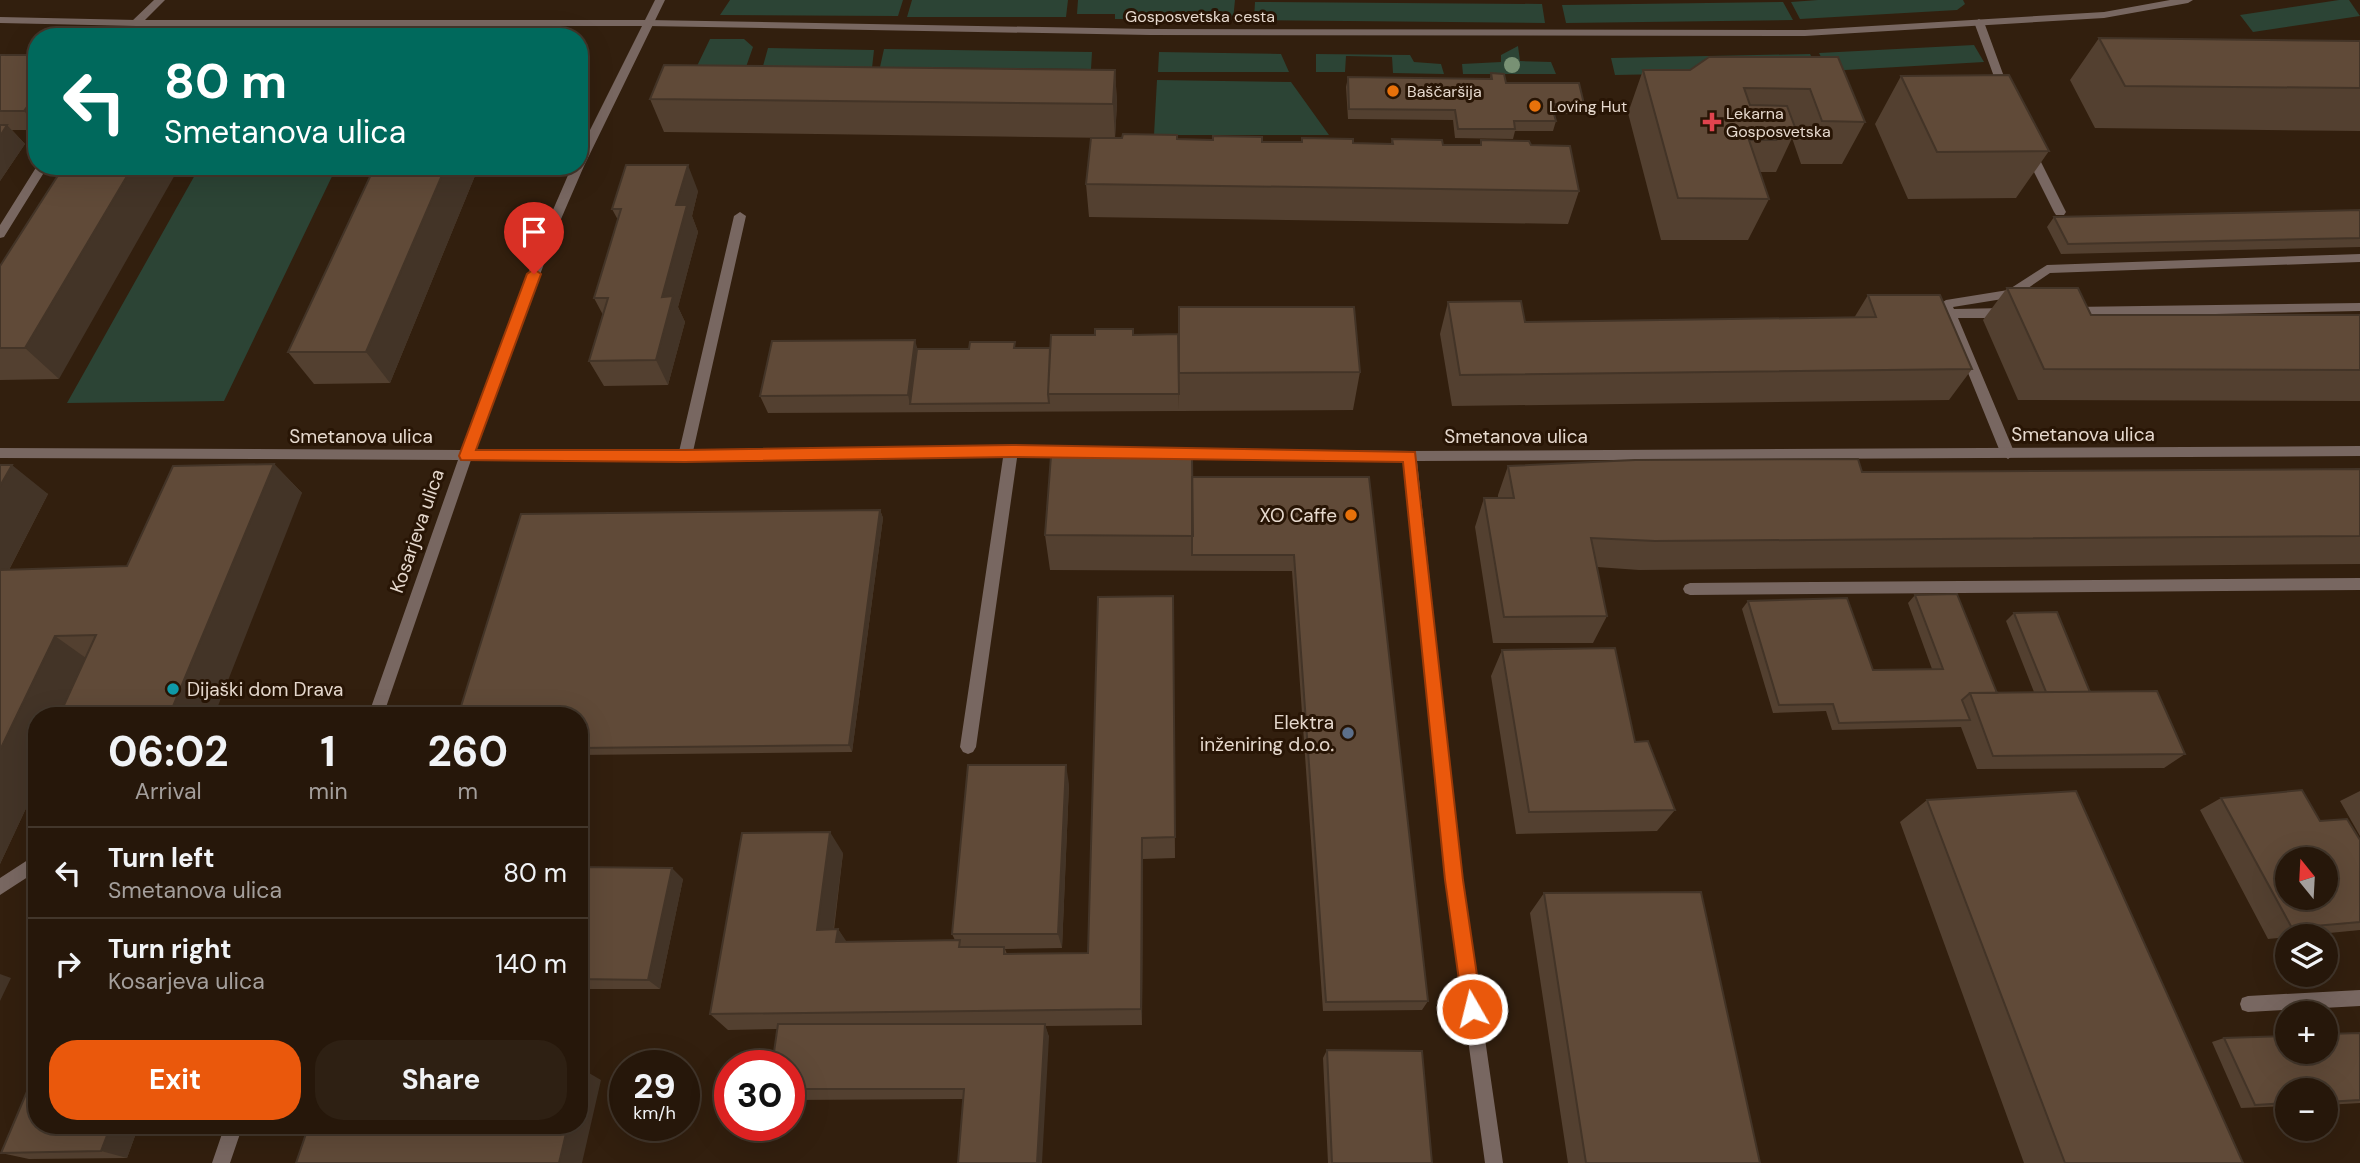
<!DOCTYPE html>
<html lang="en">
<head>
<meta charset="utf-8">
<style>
  body { margin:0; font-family:"DM Sans",sans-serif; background:#2e2013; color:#f1f3f6; height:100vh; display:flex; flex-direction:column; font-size:26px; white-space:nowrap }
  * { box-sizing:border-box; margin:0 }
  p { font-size:23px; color:#a49f9c }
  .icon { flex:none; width:38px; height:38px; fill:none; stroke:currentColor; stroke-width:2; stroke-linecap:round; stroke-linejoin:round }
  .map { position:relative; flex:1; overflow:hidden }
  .sheet { position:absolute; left:28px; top:707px; width:560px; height:427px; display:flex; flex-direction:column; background:#26170a; border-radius:28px; box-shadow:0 7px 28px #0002,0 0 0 2px #42362b }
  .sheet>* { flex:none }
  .hud { position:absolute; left:28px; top:28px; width:560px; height:147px; border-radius:28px; box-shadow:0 7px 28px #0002,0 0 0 2px #42362b; background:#00695c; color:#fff; overflow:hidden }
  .needle { width:46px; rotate:342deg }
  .controls { position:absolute; left:2275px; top:847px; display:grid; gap:14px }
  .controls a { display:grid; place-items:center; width:63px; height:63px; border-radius:50%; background:#26170a; box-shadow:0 7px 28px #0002,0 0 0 2px #42362b; font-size:35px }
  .speed { position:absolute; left:609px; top:1050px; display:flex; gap:14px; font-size:35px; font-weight:700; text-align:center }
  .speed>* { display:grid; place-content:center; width:91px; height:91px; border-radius:50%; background:#26170a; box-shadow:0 7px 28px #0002,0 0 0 2px #42362b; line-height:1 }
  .speed small { font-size:18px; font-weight:400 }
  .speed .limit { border:10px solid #d22; background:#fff; color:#111 }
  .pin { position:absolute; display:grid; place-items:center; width:60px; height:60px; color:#fff; margin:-72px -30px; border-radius:50% 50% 50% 0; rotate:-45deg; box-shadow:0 0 7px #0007 }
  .pin .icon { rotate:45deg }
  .me { position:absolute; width:77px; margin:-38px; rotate:352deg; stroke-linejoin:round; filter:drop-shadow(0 0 5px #0008) }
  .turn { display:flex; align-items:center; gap:24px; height:147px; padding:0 21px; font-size:32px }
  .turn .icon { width:91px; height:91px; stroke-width:2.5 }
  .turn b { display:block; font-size:49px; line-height:60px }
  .eta { display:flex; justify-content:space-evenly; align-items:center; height:119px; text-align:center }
  .eta b { font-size:42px; font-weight:700; line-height:49px }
  .cta { display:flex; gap:14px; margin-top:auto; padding:14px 21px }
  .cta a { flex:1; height:80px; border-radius:28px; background:#ea580c; color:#fff; font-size:28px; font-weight:700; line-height:80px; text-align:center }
  .cta a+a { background:#2e2013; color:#f1f3f6 }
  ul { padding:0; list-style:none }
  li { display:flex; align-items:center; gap:21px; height:91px; padding:0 21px; border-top:2px solid #42362b }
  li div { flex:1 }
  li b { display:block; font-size:26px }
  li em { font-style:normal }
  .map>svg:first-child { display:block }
  .green { fill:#2c4435 }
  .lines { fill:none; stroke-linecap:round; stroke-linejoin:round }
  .service { fill:#786761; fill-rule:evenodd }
  .minor { fill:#786761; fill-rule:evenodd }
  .tertiary { fill:#786761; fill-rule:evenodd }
  .tree { fill:#789174 }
  .wall { fill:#534030 }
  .shaded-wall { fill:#433427 }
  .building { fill:#604a38; stroke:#433427; stroke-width:2; fill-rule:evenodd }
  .route { fill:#ea580c; stroke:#983908; stroke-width:2 }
  .food-dot { fill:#e8710a; stroke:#281505; stroke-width:2.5 }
  .health-dot { fill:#e0444e; stroke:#281505; stroke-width:2.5 }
  .culture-dot { fill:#0f9aa8; stroke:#281505; stroke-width:2.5 }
  .service-dot { fill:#5c6f8a; stroke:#281505; stroke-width:2.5 }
  .labels { text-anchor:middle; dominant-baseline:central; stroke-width:6; stroke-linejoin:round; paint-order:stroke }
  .far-street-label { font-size:16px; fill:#e6d9ce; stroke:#281505 }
  .far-poi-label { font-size:16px; fill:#e6d9ce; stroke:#281505; text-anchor:start }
  .street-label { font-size:19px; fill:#e6d9ce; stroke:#281505 }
  .poi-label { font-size:19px; fill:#e6d9ce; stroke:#281505; text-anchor:end }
</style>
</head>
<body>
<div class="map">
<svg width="2360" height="1163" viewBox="0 0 2360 1163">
  <rect width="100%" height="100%" fill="#321f0e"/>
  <path class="green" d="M730 0H903L898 16 720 15Z
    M912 0H1068L1066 17H907Z
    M1078 0H1235L1233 20 1115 19V14H1077Z
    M1818 0H1963L1965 4 1957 10 1800 19 1791 2Z
    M2339 0H2349L2360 16 2253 32 2240 15Z
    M1255 2 1542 4 1545 23 1254 20Z
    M1783 2 1793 20 1566 23 1562 5Z
    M710 39H744L753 47 746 67 697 66Z
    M1974 45 1984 62 1828 71 1819 53Z
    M1518 46 1520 61 1551 62 1556 74H1463L1462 64 1501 62V55Z
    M768 48 874 50 872 68 763 66Z
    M884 49 1092 52 1091 69 880 67Z
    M1159 52 1281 54 1289 72H1158Z
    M1316 54 1410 55 1414 62 1441 64 1444 74 1393 73 1392 57 1346 56 1345 72H1316Z
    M1810 54 1820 71 1615 75 1611 58Z
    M1157 80 1291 82 1329 135H1154Z
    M200 166H337L224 401 67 403Z"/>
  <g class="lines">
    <path class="service" d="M1979 19 1984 22 2010 93 2009 95 2005 97 2000 93 1974 22Z
      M2029 146 2035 150 2066 212 2064 215H2056L2054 212 2023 150Z
      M740 212 746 216 692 456 685 461 678 456 734 216Z
      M2360 254V262L2050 273 2015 297 1953 307 1954 309 2005 308 2011 313 2005 318H1958L2015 454 2008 459 2001 454 1940 304 1946 300 2008 290 2047 265Z
      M2360 303V311L2071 317 2065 312 2071 307Z
      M1011 446 1018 451 976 747 973 752 968 754 963 752 960 747 1004 451Z
      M2360 578V590L1690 595 1685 593 1683 589 1685 585 1690 583Z
      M37 854V871L0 895V878Z
      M2360 990V1006L2248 1012 2242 1010 2240 1004 2242 998 2248 996Z"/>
    <path class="minor" d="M154 0H165L140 25H132V21Z
      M655 0H665L584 166 558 226 475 450 685 451 1011 446 1410 451 2360 446V456L1417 461 1462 880 1503 1163H1485L1446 880 1404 461 1011 456 685 461 471 460 383 716H368L458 460 0 458V448L462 450 546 226 572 166H579V152Z
      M37 166H48L4 237 0 238V225Z
      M225 1125H243L230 1163H212Z"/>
    <path class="tertiary" d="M2170 0H2193L2188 3 2104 18 1805 36 1150 35 648 26H136L0 23V17L136 20H648L1150 29 1805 30 2104 12Z"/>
  </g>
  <circle class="tree" cx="1512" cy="65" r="8"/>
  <path class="wall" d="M2099 38 2360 41V131L2095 128 2070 80Z
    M0 55H37V130H12L25 144 0 181Z
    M1838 57 1865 122 1842 164H1801L1792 138 1776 172H1761L1760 173 1769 199 1748 240H1661L1628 113 1643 70H1690Z
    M1115 70 1117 103 1115 138 664 132 650 99Z
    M1491 73 1506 83 1584 104 1581 114H1554L1556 121 1553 131H1515L1513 139 1455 138 1453 120 1348 119 1346 87 1348 77 1490 79Z
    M1901 76 2049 151 2016 198 1908 199 1875 124Z
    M1302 138 1353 143 1391 144 1392 139 1443 145H1480L1481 140 1531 145 1579 191 1568 224 1089 217 1086 184 1177 139 1302 142Z
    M375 166H479L390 383 314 384 288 352Z
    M698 191 692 216 698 232 678 307 685 322 668 385 604 386 589 361 603 315 594 298 618 220 612 209Z
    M2360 210V247L2061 254 2047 227 2054 217Z
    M0 266 59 379 0 380Z
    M2007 288 2091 315H2360V401L2018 400 1983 320Z
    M1868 295 1972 369 1949 400 1452 406 1440 334 1448 302 1525 322 1854 318Z
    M1179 307 1360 372 1353 410 1179 411Z
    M1178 334 1179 411 768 413 760 396 917 349 1050 348 1134 335Z
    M274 464 302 493 37 716V787H36L0 864V465L48 494 9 570 127 566Z
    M1508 466 1862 472 2360 469V564L1639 570 1597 567 1607 616 1593 643H1493L1475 527 1484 498H1498V495Z
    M1192 477H1369L1428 1001 1422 1010 1323 1011 1292 571 1050 570 1045 535Z
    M880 510 883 518 852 752 579 755V716Z
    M1915 595 1997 693 2034 692 2006 621 2014 613 2090 692 2185 754 2164 768 1977 769 1961 727 1832 730 1826 711 1773 713 1742 609 1748 601 1873 670 1932 669 1908 603Z
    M1173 596 1175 858 1143 859 1142 1025 1045 1026 1049 1037 963 1099 789 1100V1066L777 1029 728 1030 710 1014 843 853 834 930 838 929 846 942 955 940 952 934 1069 784 1062 948 1005 949 1007 954 1088 953Z
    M1502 650 1635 742 1675 810 1657 831 1516 834 1491 676Z
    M2360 791V836L2340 801Z
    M2221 798 2320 821 2360 840V930L2268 939 2200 810Z
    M1927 800 2243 1163H2024L1900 822Z
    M579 867 683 879 660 989H579Z
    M1544 893 1760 1163H1568L1530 913Z
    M2360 1033V1103L2326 1105V1090H2287V1106L2241 1108 2212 1042 2224 1038Z
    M1327 1050 1432 1163H1328L1323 1058Z
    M37 1125H139L127 1158 29 1159 1 1153Z"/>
  <path class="shaded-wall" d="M1115 70 1117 103 1115 138 1113 104Z
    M37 93V125L24 111Z
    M7 125 25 144 0 181V136Z
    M688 165 698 191 692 216 698 232 678 307 685 322 668 385 656 360 662 297 676 205Z
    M133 166H180L59 379 25 348Z
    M446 166H479L390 383 366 352Z
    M915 340 920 358 910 404 908 395Z
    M274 464 302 493 214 716H169Z
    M12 465 48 494 0 587V486Z
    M880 510 883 518 852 752 849 745Z
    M55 636 93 663 69 716H37V782H28L36 787 0 864V750Z
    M1066 765 1069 784 1062 948 1058 934Z
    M830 832 843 853 831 948 817 930Z
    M1142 838 1143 859 1142 1025 1141 1009Z
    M672 868 683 879 660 989 648 980Z
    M838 929 851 948 836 942Z
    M0 974 11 978 0 1001Z
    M1045 1024 1049 1037 1042 1163H1037Z
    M582 1069 601 1080 582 1163H559L568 1125H579V1079Z
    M111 1125H139L127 1158 101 1151Z"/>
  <path class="building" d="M2099 38 2360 41V88L2125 86Z
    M0 55H37V93L24 111H0Z
    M1709 57H1838L1865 122 1822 121 1810 89 1744 88 1750 105 1787 106 1796 130H1772L1776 140H1749L1769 199 1678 198 1643 70H1690Z
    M664 65 1115 70 1113 104 650 99Z
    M1491 73 1504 74 1506 83H1579L1584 104H1551L1556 121H1514L1515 129H1458L1455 110 1349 109 1348 77 1492 79Z
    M2009 75 2049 151 1937 152 1901 76Z
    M0 125H7L0 136Z
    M1123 134 1177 135V139L1213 140V136L1262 137V142H1302V138L1353 139V143L1393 144 1392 139 1442 140 1443 145H1481V140L1529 141 1531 145 1570 146 1579 191 1086 184 1091 138H1122Z
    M626 165H688L676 205H687L662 297 673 296 656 360 589 361 608 298H594L621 209H612Z
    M64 166H133L25 348H0V266Z
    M375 166H446L366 352H288Z
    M2360 210V238L2068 244 2054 217Z
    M2007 288H2078L2091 315H2360V370L2044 369Z
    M1868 295H1940L1972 369 1460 375 1448 302 1521 301 1525 322 1876 317Z
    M1179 307H1354L1360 372 1179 373Z
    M1095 329H1133V335L1178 334 1179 394H1048L1051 335H1095Z
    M915 340 908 395 760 396 772 341Z
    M970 342H1015L1014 348H1050L1048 394 1049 403 910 404 917 349H969Z
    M1051 456 1192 457 1193 536 1045 535Z
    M1858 459 1862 472 2360 469V536L1655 541 1591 538 1607 616 1504 617 1484 498H1514L1508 466 1635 460Z
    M274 464 169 716H59L96 635 55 636 0 750V570L127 566 173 466Z
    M0 465H12L0 486Z
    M1192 477H1369L1428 1001 1326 1002 1294 555H1192Z
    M880 510 849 745 579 748V716H458L521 514Z
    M1957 594 1997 693H1970L1962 700 1970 720 1839 723 1833 704 1779 705 1748 601 1847 598 1873 670 1943 669 1915 595Z
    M1173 596 1175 837 1142 838 1141 1009 710 1014 742 833 830 832 817 930 838 929 836 942 960 940 959 947H1004V954L1088 953 1098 597Z
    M2057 612 2090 692H2046L2014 613Z
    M1615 648 1635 742 1648 741 1675 810 1529 812 1502 650Z
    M2157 691 2185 754 1993 756 1970 693Z
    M37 763V782H28Z
    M968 765H1066L1058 934H952Z
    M2302 790 2320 821 2347 819 2360 840V922L2292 928 2221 798ZM2287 859H2326V898H2287Z
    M2076 791 2243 1163H2065L1927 800Z
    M579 867 672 868 648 980 579 979Z
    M1701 892 1760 1163H1586L1544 893Z
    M778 1024H1045L1037 1163H958L964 1089H789V1066H772Z
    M2360 1033V1100L2326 1102V1090H2287V1103L2255 1105 2224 1038 2287 1036V1052H2326V1034Z
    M1327 1050 1422 1051 1432 1163H1332Z
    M37 1068V1125H111L101 1151 1 1153Z
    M309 1125H568L559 1163H296Z"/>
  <path class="route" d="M534 269 541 274 476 450H685L1011 445 1415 452 1463 880 1482 1009 1479 1016 1472 1018 1466 1016 1463 1009 1445 880 1403 462 1011 457 685 462 461 460 459 456 527 274Z"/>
  <g class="food-dot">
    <circle cx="1393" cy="91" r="7"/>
    <circle cx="1535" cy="106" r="7"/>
    <circle cx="1351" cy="515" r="7"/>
  </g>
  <path class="health-dot" d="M1708.5 111.5h7v7h7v7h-7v7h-7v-7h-7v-7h7z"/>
  <circle class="culture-dot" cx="173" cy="689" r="7"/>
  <circle class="service-dot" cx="1348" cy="733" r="7"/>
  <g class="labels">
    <g class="far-street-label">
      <text x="1200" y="16">Gosposvetska cesta</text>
    </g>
    <g class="far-poi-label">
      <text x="1407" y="91">Baščaršija</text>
      <text x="1549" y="106">Loving Hut</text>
      <text x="1726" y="113">Lekarna<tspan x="1726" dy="18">Gosposvetska</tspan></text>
    </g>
    <g class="street-label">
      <text x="2083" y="434">Smetanova ulica</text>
      <text x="361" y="436">Smetanova ulica</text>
      <text x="1516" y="436">Smetanova ulica</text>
      <text transform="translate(417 531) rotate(-71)">Kosarjeva ulica</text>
    </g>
    <g class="poi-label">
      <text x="1337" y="515">XO Caffe</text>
      <text x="187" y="689" text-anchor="start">Dijaški dom Drava</text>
      <text x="1334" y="722">Elektra<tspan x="1334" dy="22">inženiring d.o.o.</tspan></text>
    </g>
  </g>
</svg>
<div class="controls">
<a><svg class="needle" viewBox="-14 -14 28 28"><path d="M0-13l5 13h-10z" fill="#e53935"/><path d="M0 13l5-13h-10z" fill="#a49f9c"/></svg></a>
<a><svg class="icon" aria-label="layers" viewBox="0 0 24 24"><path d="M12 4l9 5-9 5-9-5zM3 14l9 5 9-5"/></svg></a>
<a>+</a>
<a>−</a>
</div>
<div class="speed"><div>29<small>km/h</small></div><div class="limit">30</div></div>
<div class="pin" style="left:534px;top:274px;background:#d93025"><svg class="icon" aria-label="arrive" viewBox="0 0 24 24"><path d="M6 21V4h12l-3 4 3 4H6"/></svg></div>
<svg class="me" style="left:1472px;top:1009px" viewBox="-20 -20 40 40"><circle r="17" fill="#ea580c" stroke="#fff" stroke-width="3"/><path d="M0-11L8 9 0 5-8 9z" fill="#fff"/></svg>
<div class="hud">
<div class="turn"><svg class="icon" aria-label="left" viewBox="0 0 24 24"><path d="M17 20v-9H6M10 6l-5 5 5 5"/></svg><div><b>80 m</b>Smetanova ulica</div></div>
</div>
<section class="sheet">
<div class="eta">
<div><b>06:02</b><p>Arrival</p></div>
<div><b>1</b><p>min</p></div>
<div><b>260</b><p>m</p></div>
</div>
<ul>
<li><svg class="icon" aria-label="left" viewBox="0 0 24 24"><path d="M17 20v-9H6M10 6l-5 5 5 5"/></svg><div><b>Turn left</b><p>Smetanova ulica</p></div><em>80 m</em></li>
<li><svg class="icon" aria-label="right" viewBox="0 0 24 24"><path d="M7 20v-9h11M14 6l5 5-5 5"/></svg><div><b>Turn right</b><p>Kosarjeva ulica</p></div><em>140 m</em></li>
</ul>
<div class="cta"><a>Exit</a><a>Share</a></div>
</section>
</div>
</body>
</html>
